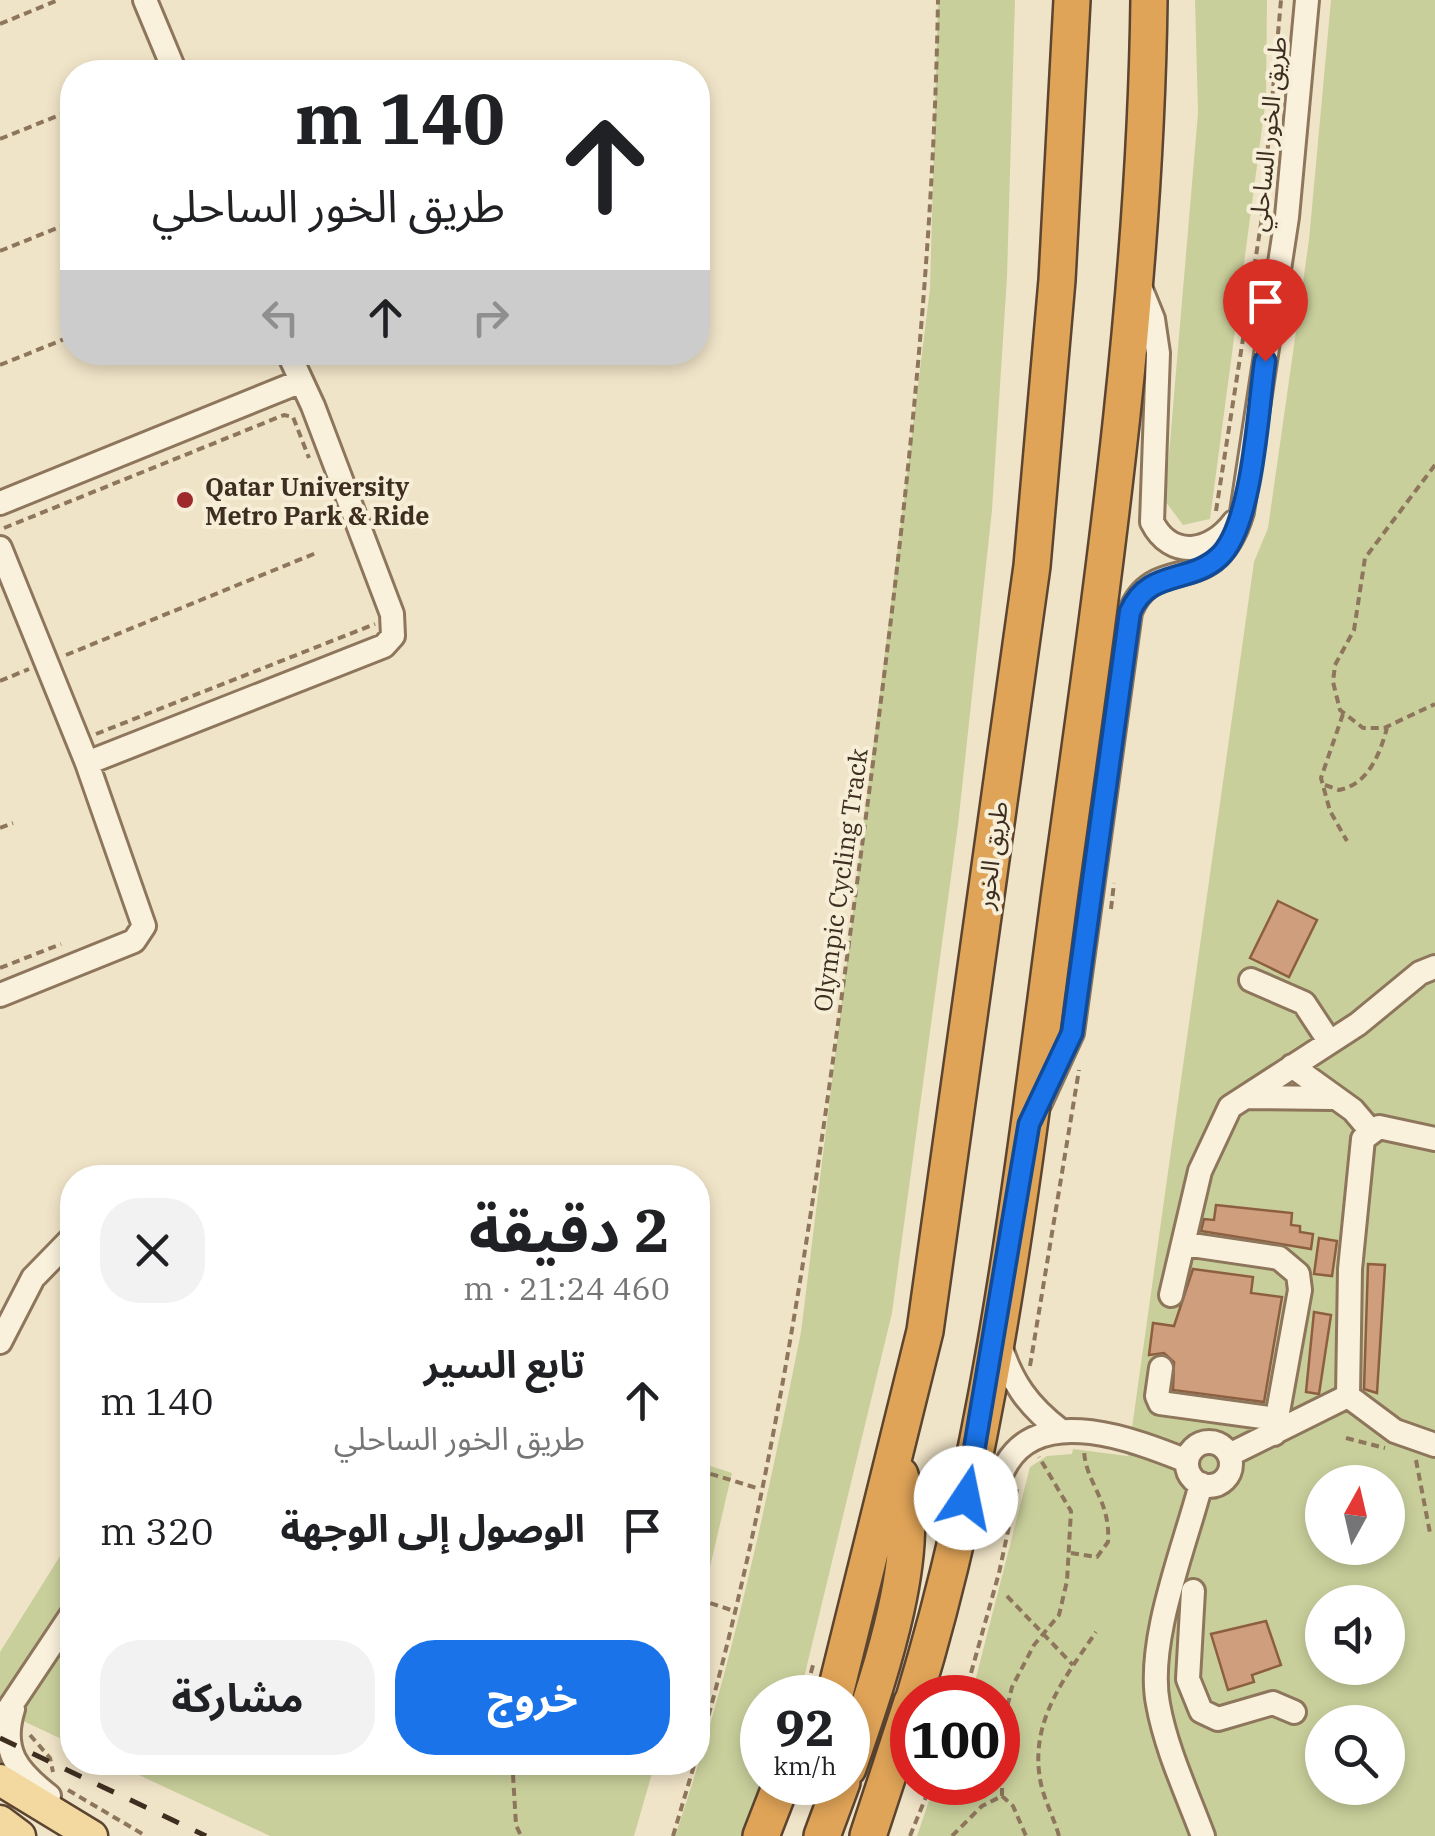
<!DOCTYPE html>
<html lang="ar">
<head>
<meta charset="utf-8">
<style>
  body { margin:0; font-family:"IBM Plex Serif","Noto Sans Arabic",serif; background:#f2f2f2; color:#202124; direction:rtl; height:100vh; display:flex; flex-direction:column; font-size:38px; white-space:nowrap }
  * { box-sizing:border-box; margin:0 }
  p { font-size:32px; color:#757577 }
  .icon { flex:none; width:55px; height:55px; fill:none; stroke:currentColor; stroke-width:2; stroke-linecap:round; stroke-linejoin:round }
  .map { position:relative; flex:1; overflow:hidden; direction:ltr }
  .drawer { position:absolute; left:60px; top:1165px; width:650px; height:610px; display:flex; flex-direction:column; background:#fff; border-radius:40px; box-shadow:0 5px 15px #0003; direction:rtl }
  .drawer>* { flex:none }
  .top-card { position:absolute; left:60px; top:60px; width:650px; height:305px; border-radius:40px; box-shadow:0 5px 15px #0003; direction:rtl; background:#fff; color:#202124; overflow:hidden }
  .needle { width:65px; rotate:8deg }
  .tools { position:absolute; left:1305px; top:1465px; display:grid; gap:20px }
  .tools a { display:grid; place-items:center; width:100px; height:100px; border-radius:50%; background:#fff; box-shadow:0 5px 15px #0003; font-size:50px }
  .speed { position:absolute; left:740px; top:1675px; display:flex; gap:20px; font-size:50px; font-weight:700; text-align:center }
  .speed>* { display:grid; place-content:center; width:130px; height:130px; border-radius:50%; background:#fff; box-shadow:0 5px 15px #0003; line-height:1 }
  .speed small { font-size:25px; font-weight:400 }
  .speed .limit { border:15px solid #d22; background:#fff; color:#111 }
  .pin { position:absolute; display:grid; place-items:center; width:85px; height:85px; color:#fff; margin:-102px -42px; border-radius:50% 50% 50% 0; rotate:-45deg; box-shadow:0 0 10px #0007 }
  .pin .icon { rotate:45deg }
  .me { position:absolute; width:110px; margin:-55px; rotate:11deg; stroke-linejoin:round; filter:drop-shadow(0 0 8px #0008) }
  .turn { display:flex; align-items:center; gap:35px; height:210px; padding:0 40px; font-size:45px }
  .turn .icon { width:130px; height:130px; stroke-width:2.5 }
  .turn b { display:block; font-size:70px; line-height:85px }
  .lanes { display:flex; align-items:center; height:95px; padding:0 40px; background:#0003; justify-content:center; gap:50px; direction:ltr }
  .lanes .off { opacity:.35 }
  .round { display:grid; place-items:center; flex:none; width:105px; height:105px; border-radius:40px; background:#f2f2f2 }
  .summary { display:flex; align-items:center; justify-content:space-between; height:170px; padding:0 40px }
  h1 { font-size:60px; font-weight:700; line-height:75px }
  .button { display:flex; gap:20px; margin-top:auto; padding:20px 40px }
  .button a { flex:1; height:115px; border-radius:40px; background:#1a73e8; color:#fff; font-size:40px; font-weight:700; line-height:115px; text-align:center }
  .button a+a { background:#f2f2f2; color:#202124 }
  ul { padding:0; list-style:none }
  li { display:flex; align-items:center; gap:30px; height:130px; padding:0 40px }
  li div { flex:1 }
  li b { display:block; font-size:38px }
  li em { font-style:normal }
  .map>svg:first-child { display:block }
  .green { fill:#c9cf9b; fill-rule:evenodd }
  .building { fill:#cf9f7d; stroke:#8d5f41; stroke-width:2.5 }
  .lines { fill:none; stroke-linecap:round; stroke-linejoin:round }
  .minor-casing { stroke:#8d765c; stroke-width:28 }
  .major-casing { stroke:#5b4430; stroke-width:35 }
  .highway-casing { stroke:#5b4430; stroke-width:40 }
  .path { stroke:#8d765c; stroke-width:4; stroke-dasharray:8 5; stroke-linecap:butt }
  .minor { stroke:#faf1dc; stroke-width:22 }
  .major { stroke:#f3d9a0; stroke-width:30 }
  .highway { stroke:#e0a458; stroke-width:35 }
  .rail { stroke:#3d2e20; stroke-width:5; stroke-dasharray:18 18; stroke-linecap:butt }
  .route-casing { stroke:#114b97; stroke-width:25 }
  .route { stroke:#1a73e8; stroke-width:18 }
  .poi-dot { fill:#9e2a2b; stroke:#f7eed8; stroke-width:4 }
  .labels { text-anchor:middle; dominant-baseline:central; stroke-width:8; stroke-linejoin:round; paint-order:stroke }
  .street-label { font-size:25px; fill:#3d2e20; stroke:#f7eed8 }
  .poi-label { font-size:25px; font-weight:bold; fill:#3d2e20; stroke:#f7eed8; text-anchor:start }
</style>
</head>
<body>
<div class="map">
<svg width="1435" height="1836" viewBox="0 0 1435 1836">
  <rect width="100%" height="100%" fill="#f0e4c8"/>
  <path class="green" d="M938 0H1015L1007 277 992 510 958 825 892 1313 802 1686 798 1697 762 1698 766 1783 746 1836H675C731 1673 767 1501 801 1332L930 288Z
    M1195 0H1267L1266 98 1210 519 1183 525 1165 501 1198 113Z
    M1331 0H1435V1836H917L935 1783 998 1782V1698L971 1697 1030 1467 1047 1456 1072 1454 1073 1449 1128 1456 1254 562 1268 528 1309 240ZM1322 1482H1388V1548H1322ZM1322 1602H1388V1668H1322ZM1322 1722H1388V1788H1322Z
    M698 1462 732 1473 698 1618Z
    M67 1545 72 1547V1744L0 1710V1652Z
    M113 1763H655L634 1836H270Z"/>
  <path class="building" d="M1278 901 1317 920 1289 977 1250 958Z
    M1216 1205 1292 1213 1291 1225 1300 1226V1232L1313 1234 1311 1249 1201 1231 1204 1219 1214 1220Z
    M1319 1238 1337 1241 1332 1276 1314 1274Z
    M1368 1264 1385 1265 1377 1393 1364 1389Z
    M1193 1269 1253 1277 1251 1293 1282 1297 1264 1402 1173 1390 1174 1362 1164 1353 1149 1355 1153 1323 1174 1326Z
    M1314 1312 1331 1315 1319 1394 1306 1392Z
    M1266 1621 1281 1665 1252 1675 1254 1682 1228 1690 1211 1634Z"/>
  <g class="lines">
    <g class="minor-casing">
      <path id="minor" d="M145 0 175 72
        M1138 282 1153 319 1158 353 1152 522C1171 560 1211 553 1234 522
        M0 503 299 382
        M0 548 87 763 144 926 134 941 0 995
        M87 763 384 646 393 636 392 614 313 406 288 352
        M1251 980 1304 1003 1329 1041
        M1292 1066 1353 1110 1370 1130
        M1246 1097 1333 1098
        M1040 1103 1072 1033 1130 612C1156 549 1215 603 1242 512L1287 217 1307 0
        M1185 1244 1279 1258 1298 1274 1300 1290 1274 1434
        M1171 1295 1200 1171 1230 1107 1358 1024 1420 973 1435 967
        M0 1342 33 1278 72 1238
        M999 1342C1011 1382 1028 1406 1061 1431
        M1161 1368 1157 1396 1160 1403 1276 1419
        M1348 1396 1350 1269 1363 1139 1379 1127 1435 1139
        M1348 1396 1395 1431 1435 1445
        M1187 1464a22 22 0 1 1 44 0a22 22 0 1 1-44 0Z
        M1229 1455 1348 1396
        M1201 1484C1185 1546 1146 1641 1158 1704 1166 1749 1187 1793 1203 1836
        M959 1533C986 1512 991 1491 1007 1463 1043 1403 1139 1442 1187 1461
        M1193 1591 1188 1679 1201 1711 1218 1719 1273 1703 1294 1712
        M13 1709C0 1751 17 1771 49 1796
        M2 1719 72 1614"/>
    </g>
    <g class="major-casing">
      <path id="major" d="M0 1780 92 1836
        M0 1821 20 1836"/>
    </g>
    <g class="highway-casing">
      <path id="highway" d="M834 1698 925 1331 1032 566 1057 280 1072 0
        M914 1698C994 1436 1024 1162 1060 892 1101 596 1145 300 1149 0
        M848 1768C874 1691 925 1554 900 1475
        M761 1836 782 1782
        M822 1836 842 1782
        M868 1836 912 1702"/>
    </g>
    <path class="path" d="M0 24 58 0
      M0 139 72 110
      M0 251 72 222
      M0 365 72 336
      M1435 465 1365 558 1354 630 1335 665 1333 682 1340 710 1363 728H1384L1435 704
      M1216 511 1261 224 1281 0
      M4 528 284 415 293 417 309 458
      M66 655 316 553
      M0 681 29 669
      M1343 714 1321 778 1330 811 1347 841
      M96 734 375 624
      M1325 785 1339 790C1369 784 1380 753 1387 728
      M0 828 13 823
      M1111 909 1114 883
      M0 968 61 944
      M1030 1366 1079 1070
      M1346 1438 1385 1448
      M1416 1460 1430 1533
      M698 1470 760 1489
      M1071 1553 1097 1557 1108 1542C1111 1499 1084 1482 1084 1448
      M1007 1596 1073 1665
      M698 1599 734 1611
      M804 1698 813 1665
      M964 1698 999 1573 1017 1489
      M30 1735 50 1758 53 1772
      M698 1753C777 1479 815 1195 853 913 894 609 933 307 938 0
      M513 1775 516 1825 521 1836
      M68 1790 146 1836
      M1002 1796V1729L1012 1687 1034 1645 1059 1615 1067 1581 1071 1511 1039 1457
      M1002 1796 1013 1806 1026 1836
      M673 1836 695 1762
      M910 1836 932 1782
      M952 1836 982 1806 1002 1796
      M1059 1836C1054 1818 1045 1802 1041 1784 1028 1723 1064 1679 1096 1632"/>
    <use href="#minor" class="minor"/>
    <use href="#major" class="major"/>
    <use href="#highway" class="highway"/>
    <path class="rail" d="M0 1738 206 1836"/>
  </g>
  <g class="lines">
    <g class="route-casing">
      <path id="route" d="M966 1498 1029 1124 1072 1033 1130 612C1148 569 1190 584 1219 557 1253 526 1258 408 1265 361"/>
    </g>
    <use href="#route" class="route"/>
  </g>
  <circle class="poi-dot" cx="185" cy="500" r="10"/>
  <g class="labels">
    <g class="street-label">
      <text transform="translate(1267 134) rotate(-84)">طريق الخور الساحلي</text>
      <text transform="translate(991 855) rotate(-82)">طريق الخور</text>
      <text transform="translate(840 880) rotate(-82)">Olympic Cycling Track</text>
    </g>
    <g class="poi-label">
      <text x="205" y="486">Qatar University<tspan x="205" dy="29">Metro Park &amp; Ride</tspan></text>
    </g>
  </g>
</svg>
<div class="tools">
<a><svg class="needle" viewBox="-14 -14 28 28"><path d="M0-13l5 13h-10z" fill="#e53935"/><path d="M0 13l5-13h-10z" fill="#757577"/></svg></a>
<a><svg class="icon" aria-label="sound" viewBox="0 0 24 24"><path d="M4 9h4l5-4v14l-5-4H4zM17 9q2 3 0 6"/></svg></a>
<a><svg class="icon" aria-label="search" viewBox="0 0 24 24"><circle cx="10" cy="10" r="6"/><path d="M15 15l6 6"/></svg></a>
</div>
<div class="speed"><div>92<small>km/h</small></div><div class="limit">100</div></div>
<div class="pin" style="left:1265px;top:361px;background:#d93025"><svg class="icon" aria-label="arrive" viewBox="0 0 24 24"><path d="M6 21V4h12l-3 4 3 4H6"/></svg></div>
<svg class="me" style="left:966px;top:1498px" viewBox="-20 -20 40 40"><circle r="19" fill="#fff"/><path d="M0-13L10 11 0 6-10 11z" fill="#1a73e8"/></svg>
<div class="top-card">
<div class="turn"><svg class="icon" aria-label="ahead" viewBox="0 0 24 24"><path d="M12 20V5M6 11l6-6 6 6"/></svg><div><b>140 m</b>طريق الخور الساحلي</div></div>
<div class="lanes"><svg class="icon off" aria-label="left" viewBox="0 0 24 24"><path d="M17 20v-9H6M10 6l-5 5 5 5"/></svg><svg class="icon" aria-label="ahead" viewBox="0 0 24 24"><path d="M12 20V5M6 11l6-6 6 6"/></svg><svg class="icon off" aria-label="right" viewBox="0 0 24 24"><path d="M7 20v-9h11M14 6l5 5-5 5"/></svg></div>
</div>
<section class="drawer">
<div class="summary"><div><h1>2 دقيقة</h1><p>460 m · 21:24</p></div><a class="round"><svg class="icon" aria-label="close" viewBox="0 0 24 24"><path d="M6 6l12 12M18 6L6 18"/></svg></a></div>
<ul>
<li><svg class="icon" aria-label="ahead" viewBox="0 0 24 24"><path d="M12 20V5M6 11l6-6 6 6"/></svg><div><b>تابع السير</b><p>طريق الخور الساحلي</p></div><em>140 m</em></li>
<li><svg class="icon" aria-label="arrive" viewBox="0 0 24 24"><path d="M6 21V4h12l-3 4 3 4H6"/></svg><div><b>الوصول إلى الوجهة</b></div><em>320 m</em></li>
</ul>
<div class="button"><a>خروج</a><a>مشاركة</a></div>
</section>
</div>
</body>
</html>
